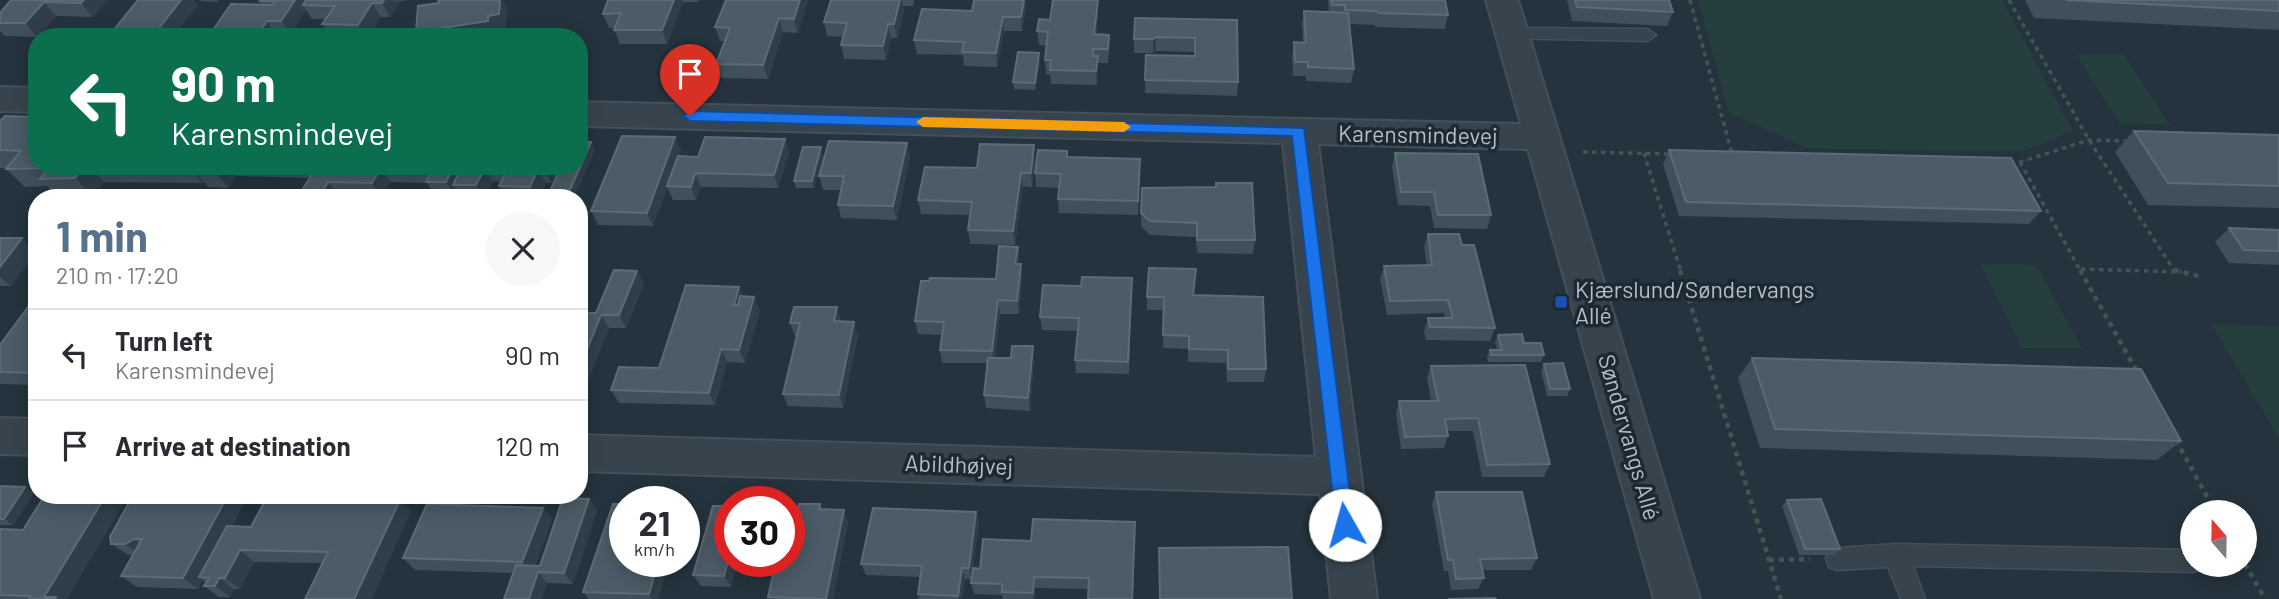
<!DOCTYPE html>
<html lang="en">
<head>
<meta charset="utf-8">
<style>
  body { margin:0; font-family:Barlow,sans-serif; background:#f7f7f7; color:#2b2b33; height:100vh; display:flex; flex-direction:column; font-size:26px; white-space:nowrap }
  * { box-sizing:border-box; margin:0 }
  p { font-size:23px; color:#7c7c81 }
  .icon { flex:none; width:38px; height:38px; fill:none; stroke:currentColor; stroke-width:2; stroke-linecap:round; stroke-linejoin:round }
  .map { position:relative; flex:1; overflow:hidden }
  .side { position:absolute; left:28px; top:189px; width:560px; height:315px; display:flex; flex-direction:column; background:#fff; border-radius:28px; box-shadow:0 4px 18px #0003 }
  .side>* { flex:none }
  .hud { position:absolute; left:28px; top:28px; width:560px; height:147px; border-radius:28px; box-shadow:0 4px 18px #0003; background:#0b6e4f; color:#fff; overflow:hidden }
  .needle { width:46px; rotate:340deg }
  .buttons { position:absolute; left:2180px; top:500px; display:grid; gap:14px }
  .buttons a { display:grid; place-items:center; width:77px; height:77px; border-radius:50%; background:#fff; box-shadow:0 4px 18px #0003; font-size:35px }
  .speed { position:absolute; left:609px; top:486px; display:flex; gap:14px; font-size:35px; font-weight:700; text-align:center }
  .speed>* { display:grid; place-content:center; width:91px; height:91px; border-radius:50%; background:#fff; box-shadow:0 4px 18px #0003; line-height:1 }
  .speed small { font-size:18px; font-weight:400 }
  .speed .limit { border:10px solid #d22; background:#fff; color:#111 }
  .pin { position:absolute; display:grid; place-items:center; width:60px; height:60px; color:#fff; margin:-72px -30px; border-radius:50% 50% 50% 0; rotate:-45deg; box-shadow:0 0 7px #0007 }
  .pin .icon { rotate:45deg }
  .me { position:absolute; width:77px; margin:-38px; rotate:353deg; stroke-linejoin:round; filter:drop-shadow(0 0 5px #0008) }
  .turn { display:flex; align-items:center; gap:24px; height:147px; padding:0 28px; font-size:32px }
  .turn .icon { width:91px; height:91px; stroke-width:2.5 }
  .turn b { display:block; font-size:49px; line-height:60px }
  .round { display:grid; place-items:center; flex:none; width:74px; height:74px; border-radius:37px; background:#f7f7f7 }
  .summary { display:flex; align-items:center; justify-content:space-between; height:119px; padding:0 28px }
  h1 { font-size:42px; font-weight:700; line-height:52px; color:#56718b }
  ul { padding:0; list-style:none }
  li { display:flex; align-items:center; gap:21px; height:91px; padding:0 28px; border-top:2px solid #e1e1e2 }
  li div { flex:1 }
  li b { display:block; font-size:26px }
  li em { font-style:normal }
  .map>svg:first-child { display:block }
  .green { fill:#263e3d }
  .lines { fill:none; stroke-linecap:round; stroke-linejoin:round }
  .service-casing { stroke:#445059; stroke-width:3 }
  .minor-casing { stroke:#445059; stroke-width:4 }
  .path-far1 { stroke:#3f5654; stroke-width:3.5; stroke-dasharray:4.5 4.5; stroke-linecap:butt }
  .path { stroke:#3f5654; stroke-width:4.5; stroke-dasharray:5 5; stroke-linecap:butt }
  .service { fill:#38444d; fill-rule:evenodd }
  .minor { fill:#38444d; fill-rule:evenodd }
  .wall { fill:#3f4f5b }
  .shaded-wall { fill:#2f3f4a }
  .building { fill:#4b5b67; stroke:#5c6b76; stroke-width:2 }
  .route { fill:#1a73e8; stroke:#114b97; stroke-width:2 }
  .slow { fill:#f59e0b }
  .transit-dot { fill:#1a4fb4; stroke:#1d2932; stroke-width:2.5 }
  .labels { text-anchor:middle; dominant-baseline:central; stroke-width:7; stroke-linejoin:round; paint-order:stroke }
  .street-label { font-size:23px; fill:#b4bfc8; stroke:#1d2932 }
  .poi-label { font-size:23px; fill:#b4bfc8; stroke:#1d2932; text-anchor:start }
</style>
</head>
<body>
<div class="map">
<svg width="2279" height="599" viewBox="0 0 2279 599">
  <rect width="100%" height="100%" fill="#24333d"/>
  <path class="green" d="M1698 0H2002L2073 131 2024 151 1810 149 1729 113Z
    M2076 54 2124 55 2170 125 2119 123Z
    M1980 264 2037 265 2082 349 2022 348Z
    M2211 324 2279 326V438Z"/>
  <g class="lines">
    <g class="service-casing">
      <path id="service" d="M1512 28 1647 29 1656 35 1647 41 1506 38 1503 34 1506 30Z
        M1896 544 2193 550V565H2203L2202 569 2193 572 1913 566 1925 599H1901L1888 567 1838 570 1829 567 1826 559 1829 551 1838 548Z"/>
    </g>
    <g class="minor-casing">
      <path id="minor" d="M1486 0H1518L1700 599H1654L1528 149 1318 144 1377 599H1331L1320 494 579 471V435L1316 457 1283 143 579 126V102L1521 124Z
        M0 87 37 88V112L0 111Z
        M0 418 37 419V455L0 454Z"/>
    </g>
    <path class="path-far1" d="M1690 0 1732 154
      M2009 0 2089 140 2174 270
      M1583 152 1672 154
      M1644 153 1681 272
      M2010 162H2020L2089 140 2130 141
      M2020 162 2081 272
      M2081 269 2182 272"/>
    <path class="path" d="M1680 270 1781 599
      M2080 270 2139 375
      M2174 270 2203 277
      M2176 440 2216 513
      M1769 560 1810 559
      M2245 564 2265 599"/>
    <use href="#service" class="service"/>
    <use href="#minor" class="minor"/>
  </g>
  <path class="wall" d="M11 0H107L93 17 56 16 37 37 5 36 0 31V13Z
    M199 0H219L217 2 200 1Z
    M261 0H410L401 1 390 17H381L368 37H331L322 24 326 19H312L306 10 291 35 213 30 262 5 260 1Z
    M608 0H699L698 2H683L667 44H620L614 30 615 28H609L603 14Z
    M726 0H808L798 33 783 32 768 79 721 78 716 64 725 41H720L715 27Z
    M831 0H914L913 6H903L904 11 897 38H891L886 60 844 59 841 45 843 37 827 36 824 22Z
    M1000 0H1025L1026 8 1022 31H1004L997 67 964 66 963 55 917 54 914 40Z
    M1328 0H1445L1448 15 1445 29 1375 27V25L1350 24 1354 69 1351 83 1306 81V76H1293L1292 56 1294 42 1303 43 1302 25 1304 11 1329 12Z
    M1567 0H1669L1673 12 1667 26 1572 21Z
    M2025 0H2279V30L2034 18Z
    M1098 13 1096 34 1109 35V49L1108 63H1098L1097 85 1051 84 1050 74H1046L1045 60 1047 46 1039 45 1037 31 1050 20Z
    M1237 20 1238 82 1237 96 1145 93 1146 55 1194 56V52L1156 51 1153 53H1134V39Z
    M1040 61 1035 90 1014 89 1013 82Z
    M0 121 37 166H559L551 183H546L539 198H506L499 186 502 182 493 181 485 198H461L457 192 455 196 435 195 427 183 390 182 382 197 339 196 337 198H300L299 195 310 178 236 176 228 188 208 187 204 182 203 183 104 182 93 196 59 198 47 186 25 187 6 169V168H0Z
    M2134 131 2279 135V208L2148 205 2115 152Z
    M675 137 681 151 679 156 698 157 785 139 789 153 778 188 701 187 696 200H673L667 187 653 226 598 225 591 211Z
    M595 150 574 197 547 198Z
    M1669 150 2041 211 2029 224 1679 216 1663 164Z
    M1395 153 1491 215 1487 229 1434 228 1430 206 1398 205 1392 167Z
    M823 155 814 188H796L794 181Z
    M910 157 897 220 841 218 838 205 841 190H823L819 176Z
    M1068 157 1140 172 1138 215 1059 213 1058 199 1059 188 1036 187 1035 173Z
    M1035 159 1032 187 1023 186 1015 245 970 244 968 230 970 215 921 214 918 200 977 168Z
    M1142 188 1255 240 1253 254 1197 253 1196 237 1150 235 1141 226Z
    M2229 228 2279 230V265L2229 263 2215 242Z
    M1428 234 1462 245 1495 328 1490 341 1426 340 1424 332 1428 318H1445L1444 313 1387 315 1380 279 1384 266 1427 265 1424 247Z
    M0 238 11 286H0Z
    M1018 247 1019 264 1022 277 1019 314H1000L995 358 1034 359 1030 411 986 408 984 395 987 363H942L940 350 942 335 918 334 915 321 996 279Z
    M637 271 644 284 626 328H609L579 403 596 313Z
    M1132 278 1129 374 1076 373 1075 360 1078 331 1042 330 1040 317 1081 286Z
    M37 295V385L0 384V345Z
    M1194 295 1266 369 1264 382H1227L1226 363 1188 362V349L1163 348 1164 310H1147V297Z
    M743 297 760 310 745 363 727 362 715 405 619 403 611 390 659 368Z
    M841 322 858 335 843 408 788 406 783 394 797 336H795L790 323 841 321Z
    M1498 335 1524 343 1544 355 1541 362H1488L1487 357 1490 350H1497L1495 342Z
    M1752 358 2181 441 2157 460 1760 448 1738 378Z
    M1544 364 1570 389 1567 396H1547L1541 371Z
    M1431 366 1550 464 1544 477H1482L1473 431H1447L1448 436 1444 448 1401 449 1396 413 1399 401H1431L1427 378Z
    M0 486 25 487 34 493 13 525H0Z
    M1436 492 1537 558 1531 570H1482L1484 578 1478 589 1451 590 1448 571H1444L1432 504Z
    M310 496 411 511 323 563 254 562 240 589H234L230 597H219L204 586 206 583 203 580 198 589 137 587 121 576 133 555H128L111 544 246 500 232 526 251 527Z
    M589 499 597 510 573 584 547 583 513 573 415 570 403 558 543 508 552 519 535 566H540Z
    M1787 500 1840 549 1834 555H1799L1782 506Z
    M820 504 822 509 848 522 833 599H769L768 597 774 573 735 571 731 587 701 586 693 575 730 506V562H789L798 509Z
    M976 512 979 523 971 579H965L962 599H919L918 594 921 577 866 575 861 564Z
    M0 529 67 599H0Z
    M1135 534 1133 599H1088V589L1035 588V599H1003L1002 595 974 594 971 583 980 569 1031 541Z
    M625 562H669L658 599H589L583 592Z"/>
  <path class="shaded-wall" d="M84 0H107L93 17 81 3Z
    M181 0H194L198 5 174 37H152Z
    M295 0H313L303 5 306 10 291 35 281 21Z
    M384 0 401 1 390 17 382 3Z
    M500 0H503L507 8 506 28 495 30V35L482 37H419L416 32 488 16Z
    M674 0H683V2L667 44 662 30Z
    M800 0H808L798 33 794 19Z
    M900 0H902L904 11 897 38 894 24Z
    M1024 0H1025L1026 8 1022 31 1021 17Z
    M1098 0V13L1095 48 1094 34Z
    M44 2 56 16 37 37 25 23Z
    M372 3 381 17 368 37H365L358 25Z
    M1003 17 1004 31 997 67 996 53Z
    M779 18 783 32 768 79 763 65Z
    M267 21 276 35 275 37H256Z
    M888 24 891 38 886 60 883 46Z
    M1156 37V51L1153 53V39Z
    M1039 53 1040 61 1035 90V83Z
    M1098 56V70L1097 85 1096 71Z
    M675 137 681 151 653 226 647 213Z
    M785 139 789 153 778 188 774 175Z
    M591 142 595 150 574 197 570 190Z
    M907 143 910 157 897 220 893 206Z
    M1034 145 1035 159 1032 187 1031 173Z
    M821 147 823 155 814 188 812 181Z
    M84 166H89L104 182 93 196 75 178Z
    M188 166H215L196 173 204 182 203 183Z
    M222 166H228L236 176 228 188 217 174Z
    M308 166H324L317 178Z
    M424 166 433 179 431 183 422 169Z
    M454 166H470L453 185 457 192 455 196 446 182Z
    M545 166H559L551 183 544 169Z
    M381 168 390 182 382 197 372 183Z
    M485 168 493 181 485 198H484L476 185Z
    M538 169 546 183 539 198H536L530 187Z
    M695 173 701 187 696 200 691 187Z
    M1021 173 1023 186 1015 245 1013 231Z
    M328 182 339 196 337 198H321L320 196Z
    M561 190 565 197V198H558Z
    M22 238 37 252 11 286 0 277V267Z
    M1018 247 1019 260 1017 277 1015 264Z
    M1021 264 1022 277 1019 314 1017 301Z
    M637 271 644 284 626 328 619 315Z
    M739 287 745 300 739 318 734 305Z
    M754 297 760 310 745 363 739 350Z
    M998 300 1000 314 994 364 992 351Z
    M837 307 841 321 838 334 834 321Z
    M601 315 609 328 579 403V370Z
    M854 322 858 335 843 408 839 395Z
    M1033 346 1034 359 1030 411 1028 398Z
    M721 349 727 362 715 405 709 393Z
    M25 487 34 493 13 525 4 519Z
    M106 495H129L67 599H48L44 597Z
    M228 495H240L246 500 204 578 199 577 203 580 198 589 183 578Z
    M589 499 597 510 573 584 564 573Z
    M400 500 411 511 372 599H354Z
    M691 506 698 518 687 558 684 555V530Z
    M543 508 552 519 532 574 522 562Z
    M844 510 848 522 833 599H826Z
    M976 512 979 523 971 579 969 568Z
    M134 539 150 551 141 555 125 544Z
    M240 550 254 562 240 589 225 578Z
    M728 560 735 571 731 587 724 576Z
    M658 562H669L658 599H652L649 594Z
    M962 568 965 579 962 599H959L958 596Z
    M538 572 547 583 542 599H529Z
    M1034 577 1035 588V599H1033V593Z
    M219 578 234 589 230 597 215 586Z"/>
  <path class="building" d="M11 0H84L81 3 44 2 25 23H0V13Z
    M138 0H181L152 37H108Z
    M261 0H295L281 21H267L256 37H193L198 29 213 30 231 4 273 5 275 1H260Z
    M306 0H384L382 3H372L358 25 322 24 335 6 303 5Z
    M438 0H500L499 14 488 16V21L416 32 418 6 439 3Z
    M608 0H674L662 30H614L621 13 603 14Z
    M726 0H800L794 19 779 18 763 65 716 64 730 28 715 27Z
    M831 0H900L894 24H888L883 46 841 45 847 23 824 22Z
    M974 0H1024L1021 17H1003L996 53 962 52 964 42 914 40 922 9 972 11Z
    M1053 0H1098L1094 34 1109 35 1108 49H1093V56H1098L1096 71 1050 70 1051 60H1045L1048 32 1037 31 1039 19 1050 20Z
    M1331 0H1445L1448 15 1378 13 1377 11 1345 10V5H1332Z
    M1575 0H1669L1673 12 1577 7Z
    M2066 0H2279V11Z
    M1304 11 1348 13 1354 69 1308 67V62H1295L1294 42 1306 43Z
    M1135 18 1237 20 1238 82 1145 80 1146 55 1195 56V38L1156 37 1153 39H1134Z
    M1018 52 1039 53 1035 83 1013 82Z
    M5 116 37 117V166H84L75 178 40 179 50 168 6 169 21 151 0 150V121Z
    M2134 131 2279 135V186L2168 183Z
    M622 136 675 137 647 213 591 211Z
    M705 137 785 139 774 175 695 173 691 187 667 186 678 156 698 157Z
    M829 141 907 143 893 206 838 205 844 176H819Z
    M579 142H591L570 190H561L558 198H547L561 166H579Z
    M980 144 1034 145 1031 173H1021L1013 231 968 230 972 202 918 200 925 167 977 168Z
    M803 147H821L812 181H794Z
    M1038 150 1067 151V157L1140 159 1138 201 1058 199 1061 174 1035 173Z
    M1669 150 2011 158 2041 211 1686 202Z
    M1395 153 1478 154 1491 215H1438L1434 192H1401Z
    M201 166H222L217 174 196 173Z
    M317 166H424L422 169 381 168 372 183 328 182 320 196 299 195Z
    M434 166H454L446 182H426Z
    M462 166H545L544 169H538L530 187 499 186 508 168H485L476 185H453Z
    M1216 183H1252L1255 240H1197V223L1150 221 1141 213 1142 188 1216 187Z
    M2229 228 2279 230V251L2244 250Z
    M1428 234H1459L1462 245H1474L1495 328 1430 327 1428 318H1453L1448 300 1390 301 1384 266 1432 265Z
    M0 238H22L0 267Z
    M999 246 1018 247 1015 264H1021L1017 301 998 300 992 351 940 350 944 322 915 321 921 281H929L930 278 996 279Z
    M1149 268 1196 269 1193 295 1263 297 1266 369H1228V350L1189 349V336L1163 335 1164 297H1147Z
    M614 270 637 271 619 315H601L579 370V313H596Z
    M1082 277 1132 278 1128 362 1075 360 1079 318 1040 317 1043 285 1081 286Z
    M686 285 739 287 734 305H738L740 296 754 297 739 350 721 349 709 393 611 390 619 367 659 368Z
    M37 295V373L0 372V345Z
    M794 307H837L834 321 854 322 839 395 783 394 800 323H790Z
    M1522 334 1524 343H1541L1544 355H1491L1490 350H1502L1498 335Z
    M1012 346H1033L1028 398 984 395 988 358H1011Z
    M1752 358 2141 369 2181 441 1775 429Z
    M1563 363 1570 389H1550L1544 364Z
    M1525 365 1550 464 1487 465 1478 418 1445 419 1448 436 1405 437 1399 401H1438L1431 366Z
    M0 486 25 487 4 519H0Z
    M1436 492H1522L1537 558 1480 559 1484 578 1456 579 1453 560H1448Z
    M45 495H106L44 597H56L55 599H29L31 596 0 595V529L23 530Z
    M133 495H228L183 578 121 576 142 539H134L125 544H111L110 537Z
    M268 495H301L400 500 354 599H305L328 552 240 550 225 578H219L215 586H204L209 578 199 577 227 526 251 527Z
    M563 498 589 499 564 573 538 572 529 599H504L516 565 540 566Z
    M1821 499 1840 549H1805L1787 500Z
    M427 504 543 508 522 562 403 558Z
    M613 504H625V562H658L649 594 583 592Z
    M799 504H820L819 509 844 510 826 599 768 597 776 562H789V509H798Z
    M684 506H691L684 530Z
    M713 506H730V560H728L724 576 693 575Z
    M873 508 976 512 969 568H962L958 596 918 594 922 566 861 564Z
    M1033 519 1135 522 1132 599H1088L1089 578 1034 577 1033 593 1002 592V584L971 583 973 568 980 569 983 539 1031 541Z
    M1288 547 1292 599H1160L1159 548Z
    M1495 598 1496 599H1448Z"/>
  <path class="route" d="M690 111 1304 128 1354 525 1351 531 1345 533 1339 531 1336 525 1292 136 690 121 683 116Z"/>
  <path class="slow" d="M923 117 1124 122 1131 127 1124 132 923 127 916 122Z"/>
  <rect class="transit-dot" x="1554" y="295" width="14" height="14" rx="3.5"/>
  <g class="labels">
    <g class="street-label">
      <text transform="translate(1418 134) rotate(1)">Karensmindevej</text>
      <text transform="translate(1630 437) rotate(74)">Søndervangs Allé</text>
      <text transform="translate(959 464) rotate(2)">Abildhøjvej</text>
    </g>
    <g class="poi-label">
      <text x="1575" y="289">Kjærslund/Søndervangs<tspan x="1575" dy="26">Allé</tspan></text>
    </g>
  </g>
</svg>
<div class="buttons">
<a><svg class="needle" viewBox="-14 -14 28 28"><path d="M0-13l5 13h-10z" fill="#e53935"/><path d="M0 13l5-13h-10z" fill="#7c7c81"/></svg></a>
</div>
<div class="speed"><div>21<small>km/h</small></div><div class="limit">30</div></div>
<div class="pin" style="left:690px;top:116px;background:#d93025"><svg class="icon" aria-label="arrive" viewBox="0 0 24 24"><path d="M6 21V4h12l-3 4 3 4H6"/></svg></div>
<svg class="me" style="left:1345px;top:525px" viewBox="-20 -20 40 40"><circle r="19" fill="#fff"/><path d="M0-13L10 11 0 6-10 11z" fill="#1a73e8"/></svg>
<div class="hud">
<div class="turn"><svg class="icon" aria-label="left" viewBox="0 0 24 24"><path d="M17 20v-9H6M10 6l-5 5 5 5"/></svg><div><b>90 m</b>Karensmindevej</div></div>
</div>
<section class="side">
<div class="summary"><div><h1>1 min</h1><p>210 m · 17:20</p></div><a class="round"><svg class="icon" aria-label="close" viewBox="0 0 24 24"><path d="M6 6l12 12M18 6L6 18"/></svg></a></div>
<ul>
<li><svg class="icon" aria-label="left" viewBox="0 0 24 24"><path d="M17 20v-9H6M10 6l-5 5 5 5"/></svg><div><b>Turn left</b><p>Karensmindevej</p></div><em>90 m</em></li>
<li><svg class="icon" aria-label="arrive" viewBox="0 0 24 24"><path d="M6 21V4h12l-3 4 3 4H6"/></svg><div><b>Arrive at destination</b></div><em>120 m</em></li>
</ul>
</section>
</div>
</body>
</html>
